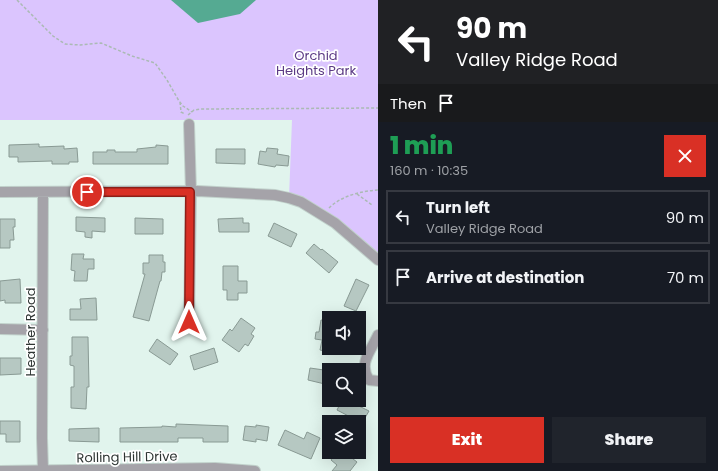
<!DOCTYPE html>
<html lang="en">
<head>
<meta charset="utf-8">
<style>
  body { margin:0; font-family:Poppins,sans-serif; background:#20242c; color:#f1f3f6; height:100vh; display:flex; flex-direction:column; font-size:15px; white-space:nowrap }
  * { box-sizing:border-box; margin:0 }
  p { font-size:13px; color:#9ea1a6 }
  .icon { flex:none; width:22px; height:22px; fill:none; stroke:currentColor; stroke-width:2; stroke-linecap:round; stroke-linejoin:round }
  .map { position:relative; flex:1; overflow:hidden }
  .sheet { display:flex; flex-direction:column; background:#171b24; width:340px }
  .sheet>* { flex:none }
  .top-card { background:#202124; color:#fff; overflow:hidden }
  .tools { position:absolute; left:322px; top:311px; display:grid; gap:8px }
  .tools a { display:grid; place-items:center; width:44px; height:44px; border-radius:0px; background:#171b24; box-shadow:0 4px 16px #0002; font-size:20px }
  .pin { position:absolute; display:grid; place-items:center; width:34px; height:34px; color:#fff; margin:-17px; border:2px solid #fff; border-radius:50%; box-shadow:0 1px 4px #0007 }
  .me { position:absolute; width:44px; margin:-22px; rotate:0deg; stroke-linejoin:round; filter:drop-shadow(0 0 3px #0008) }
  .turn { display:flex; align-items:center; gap:14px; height:84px; padding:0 12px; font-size:18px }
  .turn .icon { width:52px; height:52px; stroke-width:2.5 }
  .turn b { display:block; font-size:28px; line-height:34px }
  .then { display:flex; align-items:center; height:38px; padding:0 12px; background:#0003; gap:8px; font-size:15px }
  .round { display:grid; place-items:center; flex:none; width:42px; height:42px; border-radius:0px; background:#20242c }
  .headline { display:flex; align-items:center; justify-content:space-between; height:68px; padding:0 12px }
  h1 { font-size:24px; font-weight:800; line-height:30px; color:#1e9e55 }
  .primary-button { display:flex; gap:8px; margin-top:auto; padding:8px 12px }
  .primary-button a { flex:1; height:46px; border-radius:0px; background:#d93025; color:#fff; font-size:16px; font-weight:800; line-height:46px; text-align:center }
  .primary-button a+a { background:#20242c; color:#f1f3f6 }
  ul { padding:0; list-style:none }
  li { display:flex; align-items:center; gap:12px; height:54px; margin:0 8px 6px; padding:0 4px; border:2px solid #363941; border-radius:0px }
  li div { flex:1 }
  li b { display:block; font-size:15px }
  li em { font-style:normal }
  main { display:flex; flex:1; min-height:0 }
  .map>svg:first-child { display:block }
  .green { fill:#dbc5fe }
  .water { fill:#55aa92 }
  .building { fill:#b6c8c2; stroke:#899a94 }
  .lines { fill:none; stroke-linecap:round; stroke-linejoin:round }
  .minor-casing { stroke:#c1d1cb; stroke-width:12 }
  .path { stroke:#abbab4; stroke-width:1.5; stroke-dasharray:3 2; stroke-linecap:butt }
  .minor { stroke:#a5a3a9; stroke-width:10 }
  .route-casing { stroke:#8d1f18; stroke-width:10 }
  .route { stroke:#d93025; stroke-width:7 }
  .labels { text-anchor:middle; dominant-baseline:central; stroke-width:3.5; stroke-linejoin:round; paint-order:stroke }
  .park-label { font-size:13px; fill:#5c3b85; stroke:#fff }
  .street-label { font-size:13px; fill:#2d3432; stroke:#fff }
</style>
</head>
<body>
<main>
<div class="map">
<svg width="378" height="471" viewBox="0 0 378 471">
  <rect width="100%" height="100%" fill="#e1f4ed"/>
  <path class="green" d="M0 0H378V260L357 243 289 198 292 120H0Z"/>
  <path class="water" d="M171 0H256L240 14 198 23Z"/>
  <path class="building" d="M39 144V147L64 146V149L77 148 78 162H69V164H52V161L18 162V157H9V145Z
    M156 145 168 146V164H93V152H107V150H115V152H137V149L156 147Z
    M267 148 278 149 277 154 289 156 288 166 276 165 275 167 258 164 260 151 266 152Z
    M216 149H245V164L216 163Z
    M76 217 105 218V232L92 231V238L85 237V232L76 231Z
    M135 218 163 219V234H135Z
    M243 218V223H249V232H219L218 219Z
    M0 219H15V227H13L14 240H10V248H0Z
    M274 223 297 234 291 247 268 236Z
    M314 244 321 250 322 249 338 262 329 273 306 253Z
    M72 254H84L83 259H94V269H88L87 281H74L75 271 71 270Z
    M149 255H163V262H165V272H162L161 281H160L149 321 133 317 145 274H143V263H149Z
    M223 266H238V281H247V293H238V300H227V290H223Z
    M20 279 21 303H5V300L0 301V281Z
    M356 279 369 285 356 311 344 306Z
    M96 298 97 320H70V309H81L80 299Z
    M241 318 255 328 251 334 254 336 248 346 245 344 239 352 222 340 230 329 232 331Z
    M321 320 329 321V352L320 350 322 340 315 339 316 332H319Z
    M72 337H88L89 387H87L86 409 71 408V387H74V366L70 365V356H72Z
    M157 339 178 354 170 365 149 351Z
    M214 348 218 362 194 370 190 356Z
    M0 358H21V374L0 375Z
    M329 367V385L308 380 310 368 324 370Z
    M342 400H353L358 403 357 405 369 411 362 423 337 410Z
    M0 421H20V442H6V434H0Z
    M176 424 228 426V442H203V438H178V442H120V428L162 427V426L176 427Z
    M256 425 269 427 267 441 256 439V442L243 440 245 426 256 427Z
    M99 428V442L69 441V429Z
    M285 430 304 439 307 432 320 438 311 459 278 445Z
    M337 452H344L357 462 350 471H332L337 465 331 460Z"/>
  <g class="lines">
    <g class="minor-casing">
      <path id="minor" d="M0 192 197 191 275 195 289 198 301 202 335 223 378 260
        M43 193 42 438 43 470
        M189 322 191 192 189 124
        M0 329 43 330
        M378 335C371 351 358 363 369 380L378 381
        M0 471 215 468 255 471"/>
    </g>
    <path class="path" d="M17 0 53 36 65 44 80 45 101 43 132 56 155 63 167 80 179 101 183 106 192 112
      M180 102 181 112 185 114
      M188 115 194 110 201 109 378 108
      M357 194 372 205
      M329 208C341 196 361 191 378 190"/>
    <use href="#minor" class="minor"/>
  </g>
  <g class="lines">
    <g class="route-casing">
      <path id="route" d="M87 192H190L189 322"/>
    </g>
    <use href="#route" class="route"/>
  </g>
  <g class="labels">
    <g class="park-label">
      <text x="316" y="55">Orchid<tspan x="316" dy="15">Heights Park</tspan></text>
    </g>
    <g class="street-label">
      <text transform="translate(30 332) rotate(-90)">Heather Road</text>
      <text transform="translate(127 457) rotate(-1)">Rolling Hill Drive</text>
    </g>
  </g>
</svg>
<div class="tools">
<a><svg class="icon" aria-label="sound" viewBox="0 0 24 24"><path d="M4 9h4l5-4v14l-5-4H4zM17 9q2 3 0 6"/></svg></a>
<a><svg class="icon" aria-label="search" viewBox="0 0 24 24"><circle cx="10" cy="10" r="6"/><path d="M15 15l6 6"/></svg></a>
<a><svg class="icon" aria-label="layers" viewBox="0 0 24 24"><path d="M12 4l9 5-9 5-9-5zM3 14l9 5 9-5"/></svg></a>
</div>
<div class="pin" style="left:87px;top:192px;background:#d93025"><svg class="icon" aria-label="arrive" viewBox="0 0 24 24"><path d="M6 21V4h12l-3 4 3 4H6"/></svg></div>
<svg class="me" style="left:189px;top:322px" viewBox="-20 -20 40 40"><path d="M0-17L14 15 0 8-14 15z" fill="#d93025" stroke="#fff" stroke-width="4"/></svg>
</div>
<section class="sheet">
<div class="top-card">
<div class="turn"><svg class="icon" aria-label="left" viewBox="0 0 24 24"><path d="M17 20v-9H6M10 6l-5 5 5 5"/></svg><div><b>90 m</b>Valley Ridge Road</div></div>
<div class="then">Then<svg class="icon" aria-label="arrive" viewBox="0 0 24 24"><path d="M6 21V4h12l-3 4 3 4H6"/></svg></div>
</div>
<div class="headline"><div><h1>1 min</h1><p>160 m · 10:35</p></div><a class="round" style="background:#d93025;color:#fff"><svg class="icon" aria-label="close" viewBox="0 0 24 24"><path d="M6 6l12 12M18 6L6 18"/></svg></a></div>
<ul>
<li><svg class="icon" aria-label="left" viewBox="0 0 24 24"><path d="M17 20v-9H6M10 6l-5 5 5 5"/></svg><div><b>Turn left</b><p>Valley Ridge Road</p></div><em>90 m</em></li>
<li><svg class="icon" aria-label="arrive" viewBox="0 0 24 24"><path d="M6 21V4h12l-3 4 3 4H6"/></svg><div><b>Arrive at destination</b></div><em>70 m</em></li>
</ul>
<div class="primary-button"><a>Exit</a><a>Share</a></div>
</section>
</main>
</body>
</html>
